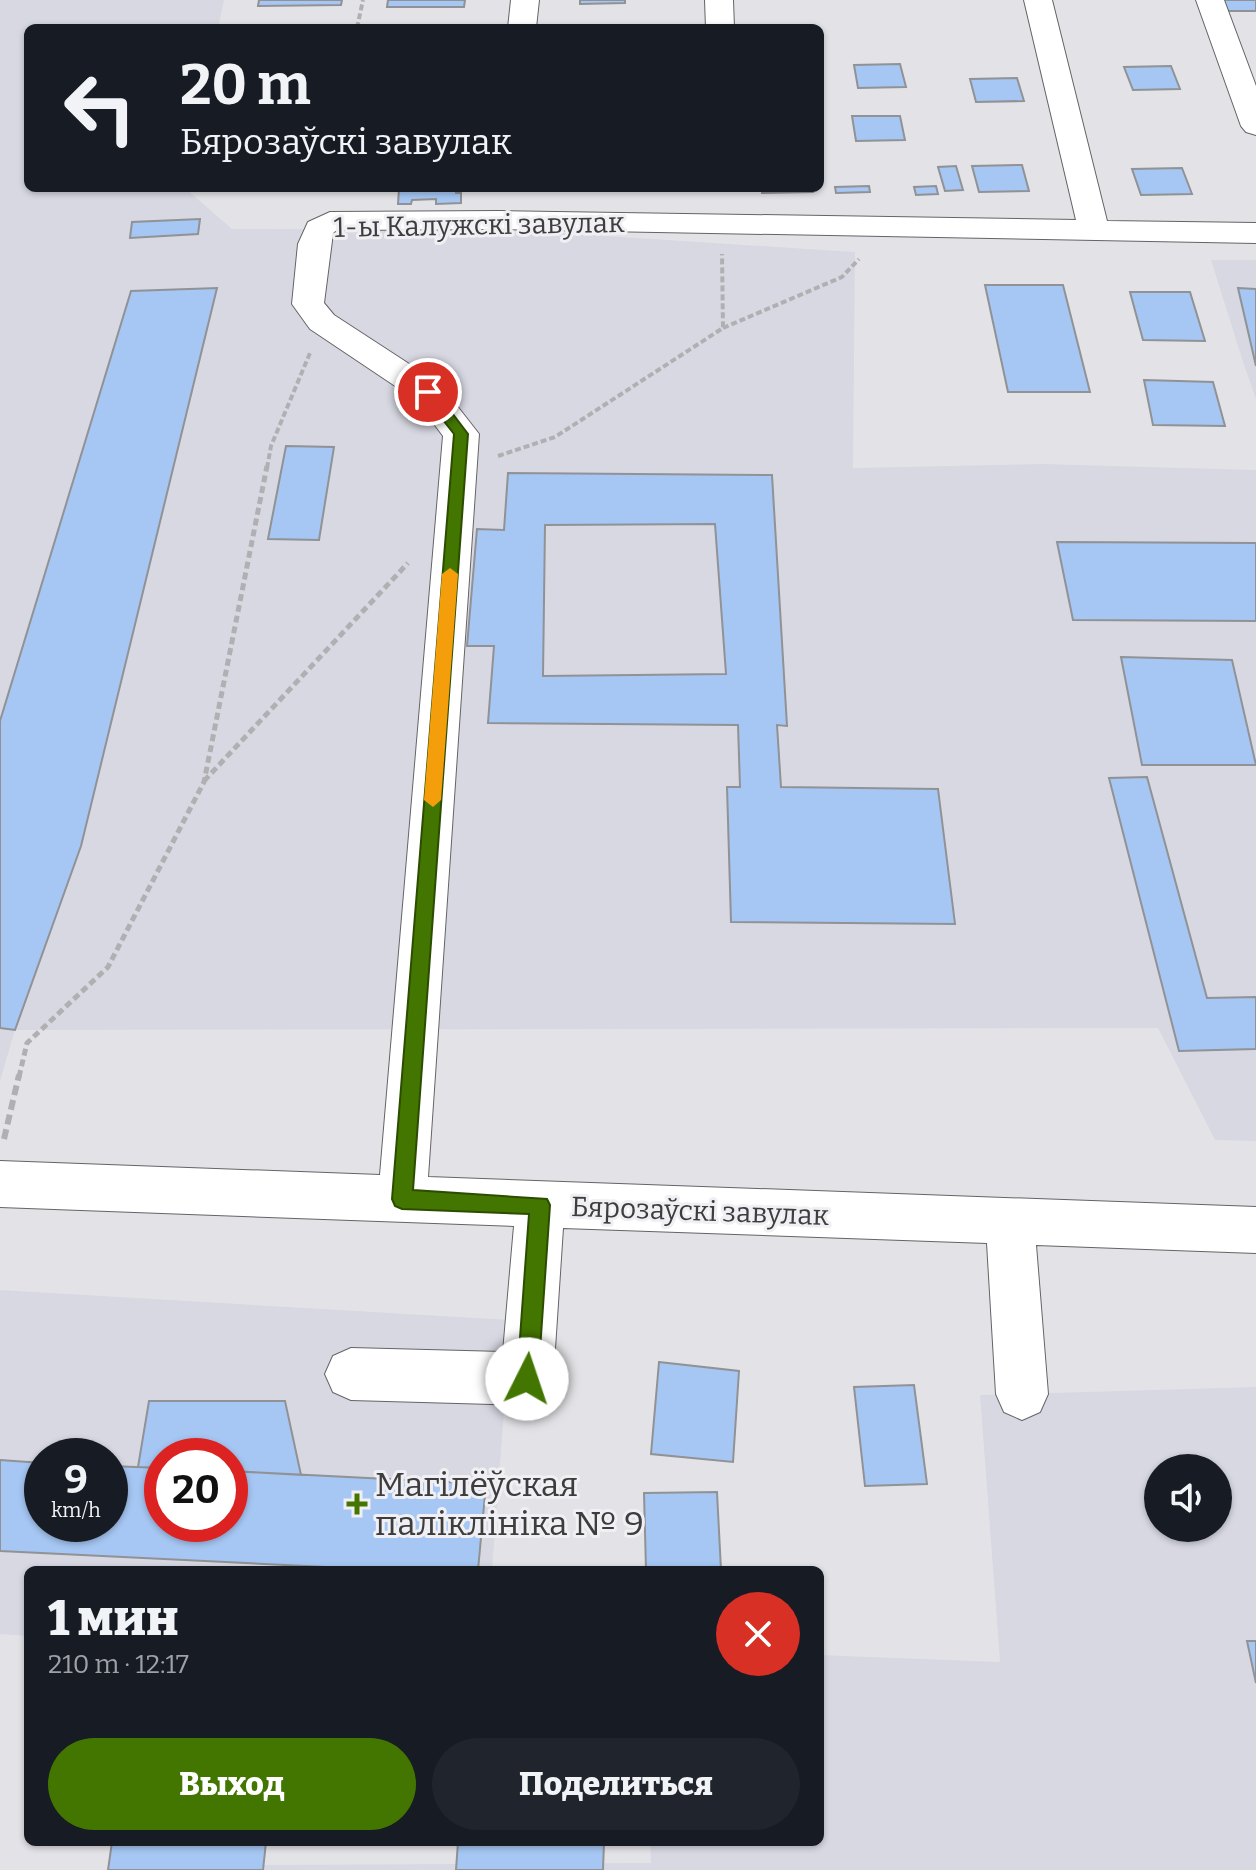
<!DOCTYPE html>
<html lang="ru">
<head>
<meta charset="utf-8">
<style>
  body { margin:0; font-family:Bitter,serif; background:#20242c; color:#f1f3f6; height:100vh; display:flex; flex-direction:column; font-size:30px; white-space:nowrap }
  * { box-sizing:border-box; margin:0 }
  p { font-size:26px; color:#9ea1a6 }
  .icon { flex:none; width:44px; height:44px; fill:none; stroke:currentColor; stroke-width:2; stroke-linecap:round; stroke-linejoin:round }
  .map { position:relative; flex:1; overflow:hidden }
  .details { position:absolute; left:24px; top:1566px; width:800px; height:280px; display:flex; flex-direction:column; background:#171b24; border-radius:12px; box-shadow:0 2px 6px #0004 }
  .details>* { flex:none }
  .guide { position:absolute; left:24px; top:24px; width:800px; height:168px; border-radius:12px; box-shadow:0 2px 6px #0004; background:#171b24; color:#f1f3f6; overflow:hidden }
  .buttons { position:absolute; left:1144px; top:1454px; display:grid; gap:16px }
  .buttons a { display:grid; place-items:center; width:88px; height:88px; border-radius:50%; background:#171b24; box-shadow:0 2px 6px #0004; font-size:40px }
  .speed { position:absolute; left:24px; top:1438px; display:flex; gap:16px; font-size:40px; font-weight:700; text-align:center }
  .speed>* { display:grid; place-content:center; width:104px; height:104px; border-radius:50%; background:#171b24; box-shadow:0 2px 6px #0004; line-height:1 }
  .speed small { font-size:20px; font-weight:400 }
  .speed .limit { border:12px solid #d22; background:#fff; color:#111 }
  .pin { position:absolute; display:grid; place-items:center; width:68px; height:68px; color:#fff; margin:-34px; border:4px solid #fff; border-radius:50%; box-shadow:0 2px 8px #0007 }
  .me { position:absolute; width:88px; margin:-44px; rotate:4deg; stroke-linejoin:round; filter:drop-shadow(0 0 6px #0008) }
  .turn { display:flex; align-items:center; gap:28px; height:168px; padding:0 24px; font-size:36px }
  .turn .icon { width:104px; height:104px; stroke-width:2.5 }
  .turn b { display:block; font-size:56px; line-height:68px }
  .round { display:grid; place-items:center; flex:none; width:84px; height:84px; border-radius:42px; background:#20242c }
  .head { display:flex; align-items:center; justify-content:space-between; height:136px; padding:0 24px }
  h1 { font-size:48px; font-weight:800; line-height:60px }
  .action { display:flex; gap:16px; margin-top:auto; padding:16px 24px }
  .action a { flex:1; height:92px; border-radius:48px; background:#437600; color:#fff; font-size:32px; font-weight:800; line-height:92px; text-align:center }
  .action a+a { background:#20242c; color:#f1f3f6 }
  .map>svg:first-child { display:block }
  .built { fill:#d8d8e3; fill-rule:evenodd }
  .building { fill:#a6c7f3; stroke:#909295; stroke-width:2; fill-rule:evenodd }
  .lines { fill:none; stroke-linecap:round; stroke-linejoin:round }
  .minor-casing { stroke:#646467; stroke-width:2 }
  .path-far2 { stroke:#b0b0b3; stroke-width:4; stroke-dasharray:6 3; stroke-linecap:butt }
  .path-far1 { stroke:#b0b0b3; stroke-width:5; stroke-dasharray:7 4; stroke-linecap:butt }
  .path { stroke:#b0b0b3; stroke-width:6; stroke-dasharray:10 5; stroke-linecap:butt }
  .minor { fill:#fff; fill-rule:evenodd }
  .route { fill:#437600; stroke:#2c4d00; stroke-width:2 }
  .slow { fill:#f59e0b }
  .poi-dot { fill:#437600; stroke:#f0f0f4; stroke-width:3 }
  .labels { text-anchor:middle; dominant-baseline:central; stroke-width:6; stroke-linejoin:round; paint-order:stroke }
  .street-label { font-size:28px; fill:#3d3d3e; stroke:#f0f0f4 }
  .near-poi-label { font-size:34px; fill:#3d3d3e; stroke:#f0f0f4; text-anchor:start }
</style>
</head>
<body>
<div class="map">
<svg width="1256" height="1870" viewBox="0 0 1256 1870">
  <rect width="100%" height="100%" fill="#e3e3e7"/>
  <path class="built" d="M0 0H224L218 28H28V188H185L232 229 514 230 855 252 853 468 1043 464 1256 470V1141L1215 1140 1158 1028 15 1030 0 1081Z
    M1211 260H1256V399L1243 362Z
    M0 1290 511 1320 492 1570H28V1636L0 1634ZM42 1456H110V1524H42ZM162 1456H230V1524H162Z
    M1256 1387V1870H263L264 1865 651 1863 650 1842H820V1655L1000 1662 980 1395ZM1158 1468H1218V1528H1158Z"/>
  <path class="building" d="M259 0H342L341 5 258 6Z
    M388 0H465L464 7H387Z
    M580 0H625V3L580 4Z
    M1223 0H1256V11H1228Z
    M900 64 906 87 858 88 854 65Z
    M1171 66 1180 89 1133 90 1124 67Z
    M1017 78 1024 101 976 102 970 79Z
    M852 116H900L905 140 856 141Z
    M1022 165 1029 191 979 192 972 166Z
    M956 166 963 190 945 191 938 167Z
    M1182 168 1192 194 1141 195 1132 169Z
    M869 186 870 192 836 193 835 187Z
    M936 186 938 194 916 195 914 187Z
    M399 188H456V193H461V203L436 204V199L412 200 411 204H398Z
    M762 188H812L813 192 762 193Z
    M200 219 198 234 130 238 132 222Z
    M985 285H1063L1090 392H1008Z
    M217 288 81 846 15 1030 0 1028V721L131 291Z
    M1238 288 1256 289V366Z
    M1130 292H1190L1205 341 1143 340Z
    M1144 380 1213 382 1225 426 1153 425Z
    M286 446 334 447 319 540 268 539Z
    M508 473 772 475 787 726 777 725 781 787 938 789 955 924 731 922 727 787H740L738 725 488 723 494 646H467L477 529 504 530ZM715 524 726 674 543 676 545 525Z
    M1057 542 1256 543V621L1073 620Z
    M1121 657 1232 660 1256 765H1142Z
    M1147 777 1207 998 1256 997V1049L1179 1051 1109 778Z
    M659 1362 739 1371 733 1462 651 1454Z
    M914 1385 927 1484 865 1486 854 1387Z
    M149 1401H285L301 1475 230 1471V1456H162V1468L138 1467Z
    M0 1460 42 1463V1524H110V1466L162 1468V1524H230V1471L486 1484 478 1570H387L0 1551Z
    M717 1492 721 1570H646L644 1493Z
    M1247 1641H1256V1683Z
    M112 1842H266L263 1870H108Z
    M458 1842H604L603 1870H456Z"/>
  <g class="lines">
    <g class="minor-casing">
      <path id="minor" d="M511 0H539L536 28H508Z
        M705 0H733L734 28H706Z
        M1024 0H1052L1107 221 1256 223V243L500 229 337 230 333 233 324 303 334 315 440 384 479 434 428 1177 1256 1207V1253L1036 1245 1048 1394 1040 1412 1022 1420 1004 1412 996 1394 987 1243 563 1228 553 1379 545 1397 527 1405 351 1400 333 1392 325 1374 333 1356 351 1348 503 1352 514 1226 0 1207V1161L380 1175 443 436 416 400 310 329 292 304 298 244 308 222 330 212 500 211 1076 220Z
        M1196 0H1224L1256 86V135L1246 132 1241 126Z"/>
    </g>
    <path class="path-far2" d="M357 28 363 0
      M723 328 842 277 859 259
      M498 456 555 437 723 328 722 254
      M267 468 271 446 310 353"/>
    <path class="path-far1" d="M204 781 408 563
      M19 1077 27 1043 108 967 204 782 267 466"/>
    <path class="path" d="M4 1139 19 1075"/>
    <use href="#minor" class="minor"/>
  </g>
  <path class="route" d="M428 387 433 388 468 434 413 1190 547 1199 550 1205 538 1379 535 1386 527 1389 520 1386 517 1379 529 1214 402 1209 395 1206 392 1199 454 434 421 392Z"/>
  <path class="slow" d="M450 568 458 574 441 800 433 807 424 800 442 574Z"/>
  <path class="poi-dot" d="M353 1492h8v8h8v8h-8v8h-8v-8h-8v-8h8z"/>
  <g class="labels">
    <g class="street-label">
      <text transform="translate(479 225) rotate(-1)">1-ы Калужскі завулак</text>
      <text transform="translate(700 1211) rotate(2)">Бярозаўскі завулак</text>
    </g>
    <g class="near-poi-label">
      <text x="375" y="1484">Магілёўская<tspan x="375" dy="39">паліклініка № 9</tspan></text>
    </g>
  </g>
</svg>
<div class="buttons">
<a><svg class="icon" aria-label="sound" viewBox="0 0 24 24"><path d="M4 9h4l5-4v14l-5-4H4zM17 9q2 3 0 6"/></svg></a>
</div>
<div class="speed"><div>9<small>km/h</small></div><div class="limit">20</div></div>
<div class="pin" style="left:428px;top:392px;background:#d93025"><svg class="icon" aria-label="arrive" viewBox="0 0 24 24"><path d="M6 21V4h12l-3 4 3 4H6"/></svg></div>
<svg class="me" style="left:527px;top:1379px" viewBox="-20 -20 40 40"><circle r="19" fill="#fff"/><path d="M0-13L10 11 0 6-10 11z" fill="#437600"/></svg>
<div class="guide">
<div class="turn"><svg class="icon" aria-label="left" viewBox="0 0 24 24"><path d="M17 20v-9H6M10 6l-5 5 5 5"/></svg><div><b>20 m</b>Бярозаўскі завулак</div></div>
</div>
<section class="details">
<div class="head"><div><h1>1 мин</h1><p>210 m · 12:17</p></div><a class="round" style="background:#d93025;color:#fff"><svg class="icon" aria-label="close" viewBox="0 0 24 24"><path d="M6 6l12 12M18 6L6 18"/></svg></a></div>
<div class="action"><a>Выход</a><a>Поделиться</a></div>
</section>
</div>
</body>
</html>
